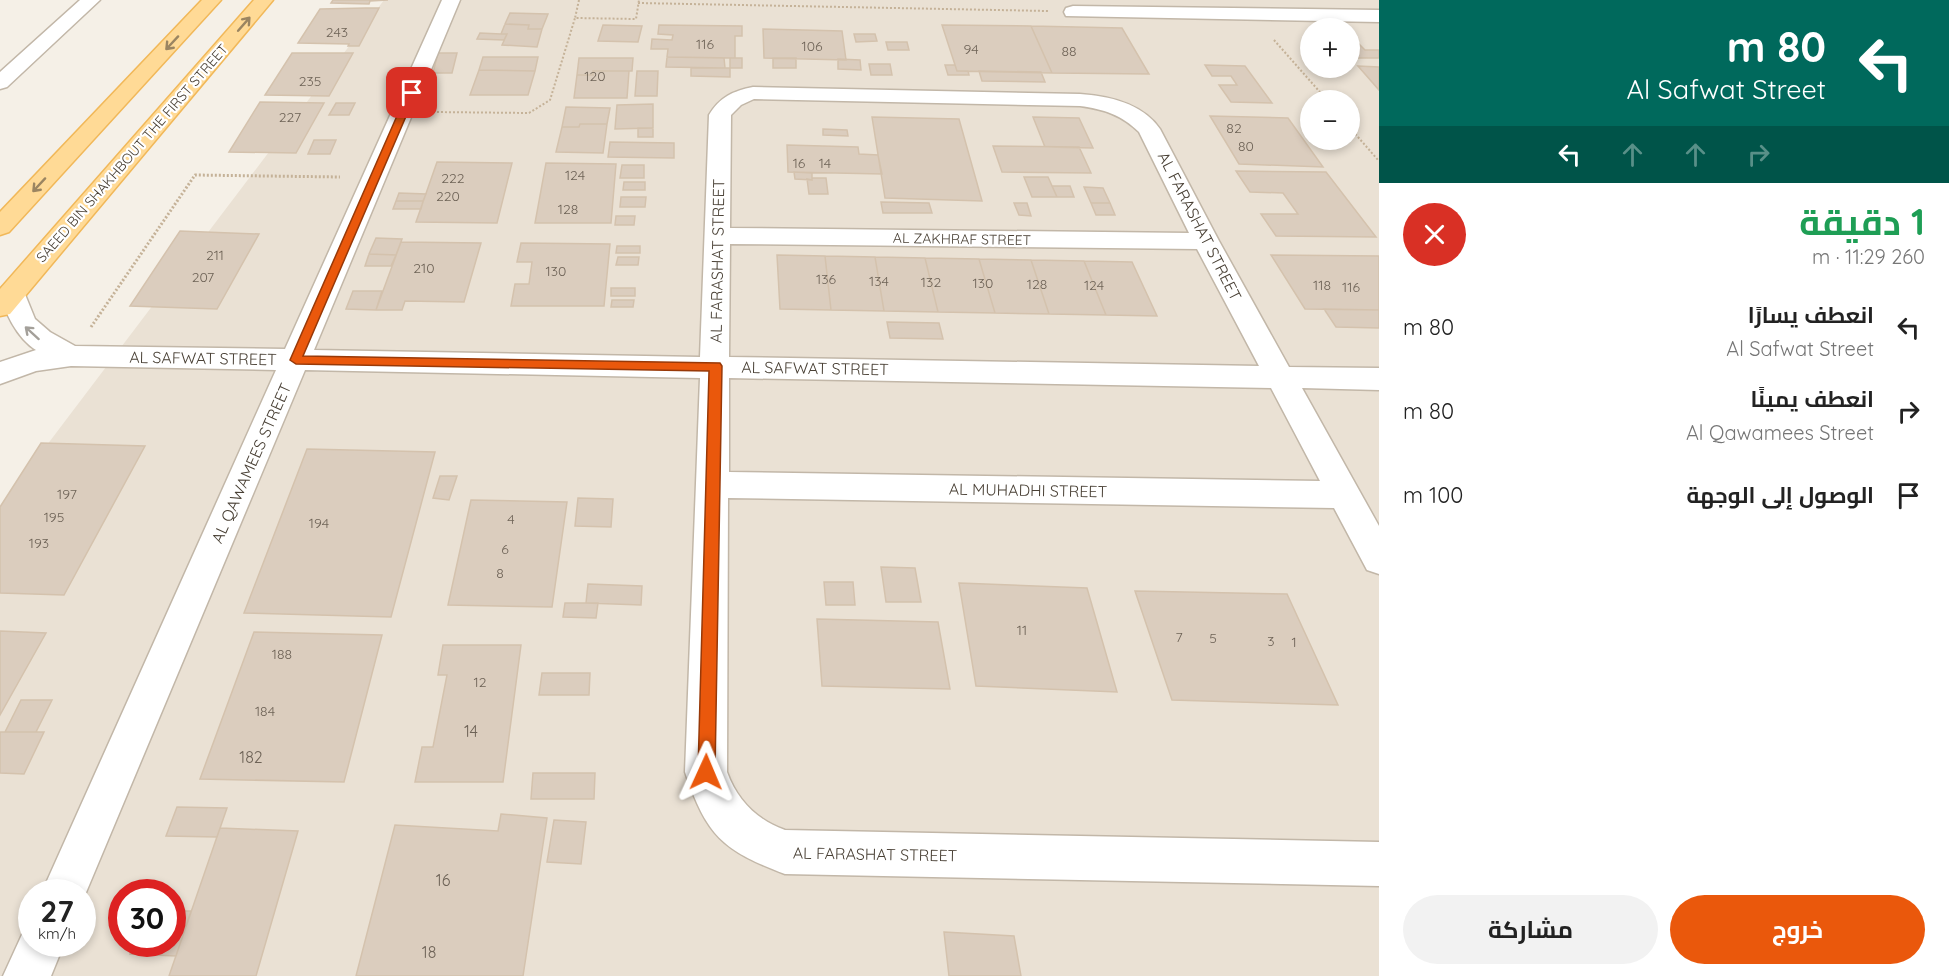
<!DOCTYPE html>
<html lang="ar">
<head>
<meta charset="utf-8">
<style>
  body { margin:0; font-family:Quicksand,Cairo,sans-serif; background:#f2f2f2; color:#222; direction:rtl; height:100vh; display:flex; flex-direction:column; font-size:22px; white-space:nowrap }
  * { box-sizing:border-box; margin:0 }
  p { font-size:20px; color:#767676 }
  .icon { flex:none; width:33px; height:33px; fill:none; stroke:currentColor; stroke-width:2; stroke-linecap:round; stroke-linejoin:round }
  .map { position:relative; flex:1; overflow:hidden; direction:ltr }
  .drawer { display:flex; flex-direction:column; background:#fff; width:570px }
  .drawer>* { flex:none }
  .top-card { background:#00695c; color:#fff; overflow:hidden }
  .buttons { position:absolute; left:1300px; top:18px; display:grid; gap:12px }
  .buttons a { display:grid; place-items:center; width:60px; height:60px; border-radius:50%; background:#fff; box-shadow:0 3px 9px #0003; font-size:30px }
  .speed { position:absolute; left:18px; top:879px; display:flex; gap:12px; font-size:30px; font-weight:700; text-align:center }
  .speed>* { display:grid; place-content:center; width:78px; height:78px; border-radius:50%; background:#fff; box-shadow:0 3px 9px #0003; line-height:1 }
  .speed small { font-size:15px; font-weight:400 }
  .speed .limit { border:9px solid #d22; background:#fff; color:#111 }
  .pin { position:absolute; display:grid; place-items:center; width:51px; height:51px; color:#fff; margin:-26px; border-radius:12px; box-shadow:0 3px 9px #0006 }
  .me { position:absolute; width:66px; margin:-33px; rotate:1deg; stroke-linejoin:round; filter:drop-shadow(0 0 4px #0008) }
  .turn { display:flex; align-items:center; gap:21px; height:126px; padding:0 24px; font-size:27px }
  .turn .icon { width:78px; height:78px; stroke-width:2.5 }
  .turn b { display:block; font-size:42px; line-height:51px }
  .lanes { display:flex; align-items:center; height:57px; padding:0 24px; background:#0003; justify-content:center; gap:30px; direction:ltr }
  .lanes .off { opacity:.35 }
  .round { display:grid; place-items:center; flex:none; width:63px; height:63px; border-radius:32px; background:#f2f2f2 }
  .headline { display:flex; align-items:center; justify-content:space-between; height:102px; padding:0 24px }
  h1 { font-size:36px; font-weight:700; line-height:45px; color:#1e9e55 }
  .primary-button { display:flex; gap:12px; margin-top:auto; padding:12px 24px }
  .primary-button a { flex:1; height:69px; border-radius:36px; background:#ea580c; color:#fff; font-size:24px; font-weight:700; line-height:69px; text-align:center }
  .primary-button a+a { background:#f2f2f2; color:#222 }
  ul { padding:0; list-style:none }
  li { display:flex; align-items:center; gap:18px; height:84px; padding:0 24px }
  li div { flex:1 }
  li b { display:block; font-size:22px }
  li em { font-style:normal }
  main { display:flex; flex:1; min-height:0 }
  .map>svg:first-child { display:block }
  .residential { fill:#eae1d4; fill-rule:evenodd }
  .building { fill:#dbcdbe; stroke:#d4c2ad; stroke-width:1.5 }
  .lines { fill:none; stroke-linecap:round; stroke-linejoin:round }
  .minor-casing { stroke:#c2b7a8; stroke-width:3 }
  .major-casing { stroke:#f1b859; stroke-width:3 }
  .path-far1 { stroke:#c5b298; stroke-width:2; stroke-dasharray:2 2; stroke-linecap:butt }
  .path { stroke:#c5b298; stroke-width:3; stroke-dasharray:2 2; stroke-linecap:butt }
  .minor { fill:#fff; fill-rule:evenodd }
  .major { fill:#ffda96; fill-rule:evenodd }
  .oneway { stroke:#9b8561 }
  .oneway2 { stroke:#a4a09a }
  .route { fill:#ea580c; stroke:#983908; stroke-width:1.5 }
  .labels { text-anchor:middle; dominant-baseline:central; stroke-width:4.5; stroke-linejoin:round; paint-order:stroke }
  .number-label { font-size:14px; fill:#6e6357 }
  .far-street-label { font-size:14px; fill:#494035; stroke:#fff }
  .street-label { font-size:16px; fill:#494035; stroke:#fff }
  .near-number-label { font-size:16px; fill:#6e6357 }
</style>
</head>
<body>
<main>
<section class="drawer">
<div class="top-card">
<div class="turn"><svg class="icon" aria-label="left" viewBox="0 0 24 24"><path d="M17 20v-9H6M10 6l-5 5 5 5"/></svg><div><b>80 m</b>Al Safwat Street</div></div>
<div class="lanes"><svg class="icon" aria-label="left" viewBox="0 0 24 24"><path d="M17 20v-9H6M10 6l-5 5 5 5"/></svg><svg class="icon off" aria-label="ahead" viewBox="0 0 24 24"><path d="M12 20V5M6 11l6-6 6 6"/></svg><svg class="icon off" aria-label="ahead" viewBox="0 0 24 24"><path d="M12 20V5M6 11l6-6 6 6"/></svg><svg class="icon off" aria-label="right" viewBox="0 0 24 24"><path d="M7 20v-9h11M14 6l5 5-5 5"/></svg></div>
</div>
<div class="headline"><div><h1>1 دقيقة</h1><p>260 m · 11:29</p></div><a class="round" style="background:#d93025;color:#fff"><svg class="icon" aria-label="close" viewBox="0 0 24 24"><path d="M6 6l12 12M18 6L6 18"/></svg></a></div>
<ul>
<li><svg class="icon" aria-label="left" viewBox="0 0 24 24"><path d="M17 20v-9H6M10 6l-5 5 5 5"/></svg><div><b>انعطف يسارًا</b><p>Al Safwat Street</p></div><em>80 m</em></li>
<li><svg class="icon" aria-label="right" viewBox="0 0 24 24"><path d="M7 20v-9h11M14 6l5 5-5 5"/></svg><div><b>انعطف يمينًا</b><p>Al Qawamees Street</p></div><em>80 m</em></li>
<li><svg class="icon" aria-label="arrive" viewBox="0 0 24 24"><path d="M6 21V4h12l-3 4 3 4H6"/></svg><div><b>الوصول إلى الوجهة</b></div><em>100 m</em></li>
</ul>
<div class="primary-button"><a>خروج</a><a>مشاركة</a></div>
</section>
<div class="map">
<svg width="1379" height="976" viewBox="0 0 1379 976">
  <rect width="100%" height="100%" fill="#f5f0e7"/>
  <path class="residential" d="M384 0H1379V976H0V507ZM1311 28H1350V68H1311ZM1311 100H1350V140H1311ZM32 892H82V944H32ZM122 892H172V944H122Z"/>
  <path class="building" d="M333 0H388L370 1 369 4 331 3Z
    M366 8H379L359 46H348L349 44 298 43 320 9Z
    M510 13 548 14 542 29H528L529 25 505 24Z
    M505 24 529 25 528 29H542L537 47 502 45 507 34H501Z
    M603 25 642 26 638 42 598 41Z
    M659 25 742 26V36H735V58L667 57 668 49H651L652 39 672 40 673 35 658 34Z
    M942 25 1031 26 1052 73 957 71Z
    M1031 26 1122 28 1149 74 1052 73Z
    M763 29 842 31 846 60 764 58Z
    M480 33 501 34H507L504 40 477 39Z
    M854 34H875L877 41 856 42Z
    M1350 39H1354L1365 50H1379V58H1350Z
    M886 42H907L909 50H888Z
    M292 53H353L329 96 265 95Z
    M438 53H457L452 73H433Z
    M483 57H538L535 71 479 70Z
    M667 57 724 58 725 68 666 67Z
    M579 58H633L632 71H593V75H577Z
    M730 58H742V68H730Z
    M773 58H796V68H773Z
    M838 59 860 60 861 70 838 69Z
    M869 64H890L892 75H871Z
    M945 65H955L957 71H968L969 75H948Z
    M1205 65 1245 66 1272 103 1231 102 1219 85H1237L1231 76H1212Z
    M1358 66 1379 67V90Z
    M691 68H730V77L691 76Z
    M479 70 535 71 528 95H470Z
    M593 71H629L627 98H574L577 75H593Z
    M637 71H658L657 96H635Z
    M979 71 1041 72 1045 82 982 81Z
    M260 102 324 103 296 153 229 152Z
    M336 103H355L349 115H329Z
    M653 104V128L615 129 617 105Z
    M566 107 610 108 607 124H580L579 127H562Z
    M1210 116 1288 118 1323 167 1239 164Z
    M872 117 959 119 982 201 885 198Z
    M1033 117 1079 118 1093 148 1045 147Z
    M580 124H607L603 153 556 152 562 127H579Z
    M638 128H653V137H638Z
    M823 129 847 130 848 136 823 135Z
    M314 140H336L330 154H308Z
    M610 142 674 143V158L608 157Z
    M787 145 858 147 859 154 878 155 882 174 788 172Z
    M993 146 1079 147 1091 173 1002 172Z
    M437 162 512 163 497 223 416 222Z
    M546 163 616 164 611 223H535Z
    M622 165H644V178H620Z
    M1236 171 1326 172 1376 237 1276 236 1261 214H1298L1283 193 1250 192Z
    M794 172 812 173V180L795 179Z
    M1024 177H1048L1057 197H1032Z
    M812 178H826L828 194H809L807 179 812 180Z
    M624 182H645V190H623Z
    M1052 186H1070L1074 197H1057Z
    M1084 187 1103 188 1110 203H1091Z
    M399 193 426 194 423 201H396Z
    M621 197H646L645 207H620Z
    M396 201H423L421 209H393Z
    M881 202 929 203 932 213H883Z
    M1014 203H1027L1031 216 1019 215Z
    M1091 203H1110L1115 215H1096Z
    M616 216H635L634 225H615Z
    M180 231 259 234 217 309 130 306Z
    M376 238 402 239 396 255 369 254Z
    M401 242 481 243 464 302 405 301 402 310H376Z
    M521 243 610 244 604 306H511L515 284H529L532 262H517Z
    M617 246H640V253H616Z
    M369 254 396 255 391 266H365Z
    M777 255 825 256 831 310 780 309Z
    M1271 255 1379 256V310L1305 309Z
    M825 256 875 257 884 311 831 310Z
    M618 257H639L638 265H616Z
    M875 257 925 258 938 312 884 311Z
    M925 258 979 259 995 313 938 312Z
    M979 259 1031 260 1049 314 995 313Z
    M1031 260 1084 261 1106 315 1049 314Z
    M1084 261 1132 262 1157 316 1106 315Z
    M611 288H635V296H611Z
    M353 291H382L376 310 346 309Z
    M612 300H634L633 307H611Z
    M1324 309 1379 310V328L1336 327Z
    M887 322 939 323 943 339 890 338Z
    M41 443 145 446 64 595 0 593V507Z
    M307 449 435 452 391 617 244 613Z
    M440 476H457L449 500 433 498Z
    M578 498 613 499 611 527 575 526Z
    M471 500 567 502 552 607 448 605Z
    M881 567 915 568 921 602H886Z
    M824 582H853L855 605H826Z
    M959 583 1087 588 1117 692 976 686Z
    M588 584 642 586 641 605 586 603Z
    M1135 591 1287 594 1338 705 1172 700Z
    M565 603H598L596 618 563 617Z
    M817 619 938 622 950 689 822 686Z
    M0 631 46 633 0 715Z
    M254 632 382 635 344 782 200 779Z
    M443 645H521L503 782H415L422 747H433L447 675H438Z
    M542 673H590L589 695H539Z
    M21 700H52L36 732H5Z
    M0 732H44L24 774 0 773Z
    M533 773H595L594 799H531Z
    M177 807 227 808 217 837 166 836Z
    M501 814 547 818 523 976H356L395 825 498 831Z
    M554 820 586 822 581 864 547 862Z
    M220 828 298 831 256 976H169Z
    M172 911H191L176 956 130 954 133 944H172Z
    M944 932 1014 936 1021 976H949Z"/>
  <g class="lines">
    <g class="minor-casing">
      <path id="minor" d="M80 0H100L7 87 0 89V72Z
        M442 0H460L314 350 700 357 709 115C720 97 733 91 753 87L1080 94C1109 96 1142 103 1160 129L1219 241 1289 367 1379 368V390L1302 388 1379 526V574L1367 570 1334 508 728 498 727 772C737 800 757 820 785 830L1379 842V886L785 874C722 850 707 836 685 772L700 378 305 370 82 902V892H42L276 370 71 366 36 371 0 384V362L36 350C19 340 0 309 2 287L12 284 22 287 35 319 50 332 75 346 285 349ZM754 99 1080 106C1103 109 1122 115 1139 132L1189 233 730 228 731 115 741 105ZM730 244 1197 249 1259 366 729 357ZM729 378 1271 388 1320 481 729 472Z
        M1073 6 1379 10V22L1066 16 1064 12 1066 8Z
        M32 925V944H64L51 976H3L25 928Z"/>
    </g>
    <g class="major-casing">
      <path id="major" d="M202 0H221L9 232 0 235V212Z
        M254 0H273L10 314 0 316V289Z"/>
    </g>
    <path class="path-far1" d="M579 0 575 18 636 19 639 0
      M638 3 1048 11
      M1274 40 1327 100
      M433 112 529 113 550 100 575 18
      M1350 128 1379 161"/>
    <path class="path" d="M91 327 195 175 340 177"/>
    <use href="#minor" class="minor"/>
    <use href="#major" class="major"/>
  </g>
  <defs><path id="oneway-shaft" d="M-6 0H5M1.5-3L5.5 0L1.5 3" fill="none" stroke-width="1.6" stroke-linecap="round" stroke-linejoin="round" transform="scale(1.5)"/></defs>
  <g class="oneway">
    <use href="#oneway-shaft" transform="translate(244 24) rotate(-49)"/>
    <use href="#oneway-shaft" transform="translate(172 43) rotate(133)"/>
    <use href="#oneway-shaft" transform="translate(39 185) rotate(133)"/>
  </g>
  <use class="oneway2" href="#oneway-shaft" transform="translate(32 333) rotate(-138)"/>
  <path class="route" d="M412 91 416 93 303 356 720 363 722 366 715 772 713 778 706 780 700 778 698 772 709 371 296 364 290 360 407 93Z"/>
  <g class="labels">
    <g class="number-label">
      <text x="337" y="32">243</text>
      <text x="705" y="44">116</text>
      <text x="812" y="46">106</text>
      <text x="971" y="49">94</text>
      <text x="1069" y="51">88</text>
      <text x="595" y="76">120</text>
      <text x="310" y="81">235</text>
      <text x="290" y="117">227</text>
      <text x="1234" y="128">82</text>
      <text x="1246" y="146">80</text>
      <text x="799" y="163">16</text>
      <text x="825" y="163">14</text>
      <text x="575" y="175">124</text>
      <text x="453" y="178">222</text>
      <text x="448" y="196">220</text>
      <text x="568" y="209">128</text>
      <text x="215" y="255">211</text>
      <text x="424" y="268">210</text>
      <text x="556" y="271">130</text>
      <text x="203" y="277">207</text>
      <text x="826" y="279">136</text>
      <text x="879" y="281">134</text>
      <text x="931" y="282">132</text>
      <text x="983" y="283">130</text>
      <text x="1037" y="284">128</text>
      <text x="1094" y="285">124</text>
      <text x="1322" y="285">118</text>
      <text x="1351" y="287">116</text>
      <text x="67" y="494">197</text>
      <text x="54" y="517">195</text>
      <text x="511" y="519">4</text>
      <text x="319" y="523">194</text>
      <text x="39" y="543">193</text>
      <text x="505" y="549">6</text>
      <text x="500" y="573">8</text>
      <text x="1022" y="630">11</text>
      <text x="1179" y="637">7</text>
      <text x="1213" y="638">5</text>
      <text x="1271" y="641">3</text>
      <text x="1294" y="642">1</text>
      <text x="282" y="654">188</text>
      <text x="480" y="682">12</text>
      <text x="265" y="711">184</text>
    </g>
    <g class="far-street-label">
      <text transform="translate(132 153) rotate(-49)">SAEED BIN SHAKHBOUT THE FIRST STREET</text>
      <text transform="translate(962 239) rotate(1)">AL ZAKHRAF STREET</text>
    </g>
    <g class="street-label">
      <text transform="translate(1200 226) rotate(63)">AL FARASHAT STREET</text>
      <text transform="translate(717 261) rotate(-89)">AL FARASHAT STREET</text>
      <text transform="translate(203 358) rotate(1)">AL SAFWAT STREET</text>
      <text transform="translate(815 368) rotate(1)">AL SAFWAT STREET</text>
      <text transform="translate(251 463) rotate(-66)">AL QAWAMEES STREET</text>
      <text transform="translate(1028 490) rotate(1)">AL MUHADHI STREET</text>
      <text transform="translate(875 854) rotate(1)">AL FARASHAT STREET</text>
    </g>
    <g class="near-number-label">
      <text x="471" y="731">14</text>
      <text x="251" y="757">182</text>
      <text x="443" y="880">16</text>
      <text x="429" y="952">18</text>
    </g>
  </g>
</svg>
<div class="buttons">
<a>+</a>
<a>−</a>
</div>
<div class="speed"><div>27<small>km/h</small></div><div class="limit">30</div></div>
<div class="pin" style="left:412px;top:93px;background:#d93025"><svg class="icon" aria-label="arrive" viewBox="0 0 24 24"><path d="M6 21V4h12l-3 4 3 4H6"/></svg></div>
<svg class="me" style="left:706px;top:772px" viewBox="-20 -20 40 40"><path d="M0-17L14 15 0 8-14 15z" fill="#ea580c" stroke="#fff" stroke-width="4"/></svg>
</div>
</main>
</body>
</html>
